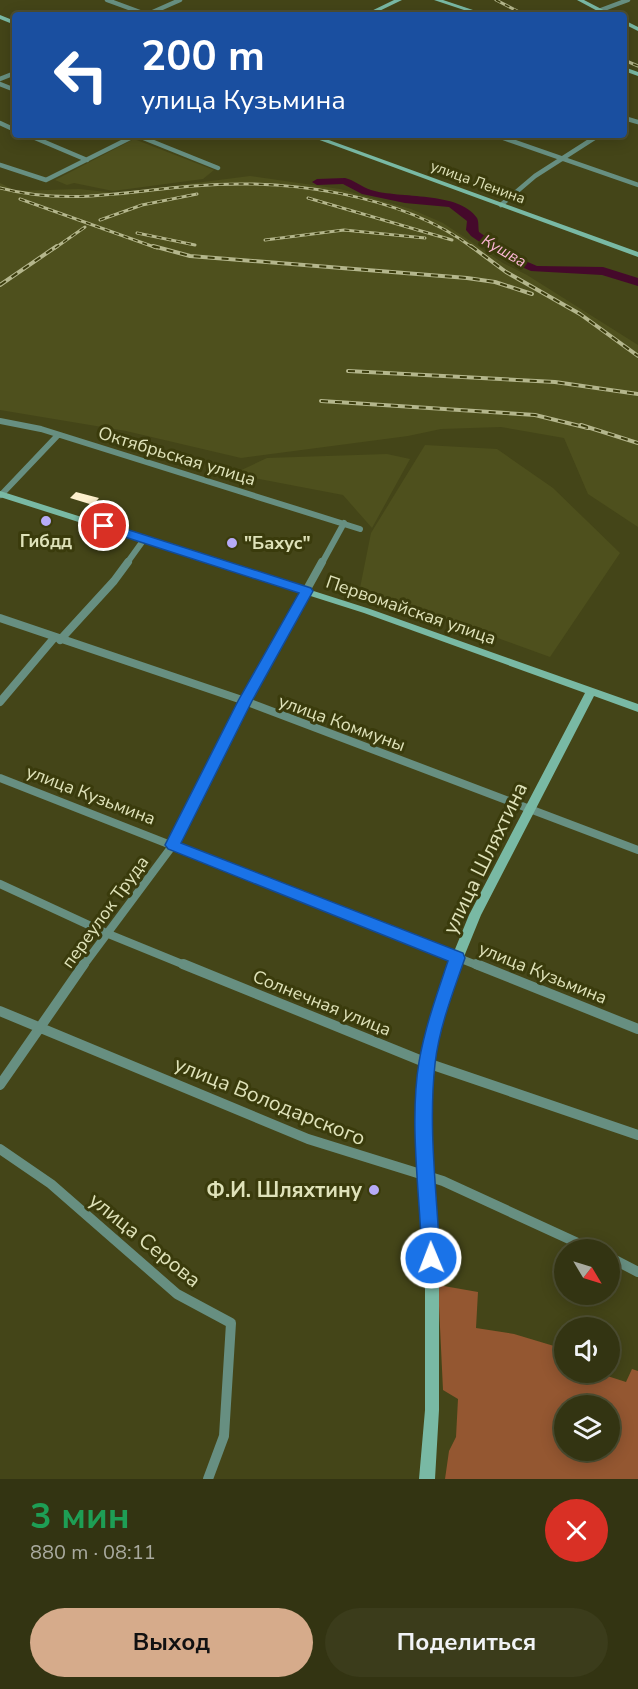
<!DOCTYPE html>
<html lang="ru">
<head>
<meta charset="utf-8">
<style>
  body { margin:0; font-family:"Nunito Sans",sans-serif; background:#3b3c1b; color:#f1f3f6; height:100vh; display:flex; flex-direction:column; font-size:22px; white-space:nowrap }
  * { box-sizing:border-box; margin:0 }
  p { font-size:20px; color:#a9aa9f }
  .icon { flex:none; width:33px; height:33px; fill:none; stroke:currentColor; stroke-width:2; stroke-linecap:round; stroke-linejoin:round }
  .map { position:relative; height:1479px; overflow:hidden }
  .details { display:flex; flex-direction:column; background:#333412; flex:1 }
  .details>* { flex:none }
  .guide { position:absolute; left:12px; top:12px; width:615px; height:126px; border-radius:6px; box-shadow:0 3px 15px #0003,0 0 0 2px #4e4f32; background:#1a4fa0; color:#fff; overflow:hidden }
  .needle { width:39px; rotate:128deg }
  .tools { position:absolute; left:554px; top:1239px; display:grid; gap:12px }
  .tools a { display:grid; place-items:center; width:66px; height:66px; border-radius:50%; background:#333412; box-shadow:0 3px 15px #0003,0 0 0 2px #4e4f32; font-size:30px }
  .pin { position:absolute; display:grid; place-items:center; width:51px; height:51px; color:#fff; margin:-26px; border:3px solid #fff; border-radius:50%; box-shadow:0 2px 6px #0007 }
  .me { position:absolute; width:66px; margin:-33px; rotate:359deg; stroke-linejoin:round; filter:drop-shadow(0 0 4px #0008) }
  .turn { display:flex; align-items:center; gap:21px; height:126px; padding:0 30px; font-size:27px }
  .turn .icon { width:78px; height:78px; stroke-width:2.5 }
  .turn b { display:block; font-size:42px; line-height:51px }
  .round { display:grid; place-items:center; flex:none; width:63px; height:63px; border-radius:32px; background:#3b3c1b }
  .head { display:flex; align-items:center; justify-content:space-between; height:102px; padding:0 30px }
  h1 { font-size:36px; font-weight:700; line-height:45px; color:#1e9e55 }
  .button { display:flex; gap:12px; margin-top:auto; padding:12px 30px }
  .button a { flex:1; height:69px; border-radius:36px; background:#d6ab8b; color:#111; font-size:24px; font-weight:700; line-height:69px; text-align:center }
  .button a+a { background:#3b3c1b; color:#f1f3f6 }
  .map>svg:first-child { display:block }
  .built { fill:#4e501d }
  .green { fill:#945731; fill-rule:evenodd }
  .lines { fill:none; stroke-linecap:round; stroke-linejoin:round }
  .river { fill:#45092b; fill-rule:evenodd }
  .building { fill:#fdf0cd }
  .street-far3 { stroke:#678f81; stroke-width:4.5 }
  .street-far2 { stroke:#678f81; stroke-width:6 }
  .street-far1 { stroke:#678f81; stroke-width:8 }
  .street { stroke:#678f81; stroke-width:10 }
  .secondary { fill:#79b9a4; fill-rule:evenodd }
  .rail-far1-casing { stroke:#b4b68c; stroke-width:3 }
  .rail-casing { stroke:#b4b68c; stroke-width:4 }
  .rail-far1 { stroke:#3a3b0c; stroke-width:1.5; stroke-dasharray:5; stroke-linecap:butt }
  .rail { stroke:#3a3b0c; stroke-width:2; stroke-dasharray:7; stroke-linecap:butt }
  .route { fill:#1a73e8; stroke:#114b97; stroke-width:1.5 }
  .poi-dot { fill:#b7abf8; stroke:#3a3b0c; stroke-width:2 }
  .labels { text-anchor:middle; dominant-baseline:central; stroke-width:6; stroke-linejoin:round; paint-order:stroke }
  .far-street-label { font-size:15px; fill:#dfe2b9; stroke:#3a3b0c }
  .far-water-label { font-size:16px; font-style:italic; fill:#fcb6d5; stroke:#3a3b0c }
  .street-label { font-size:18px; fill:#dfe2b9; stroke:#3a3b0c }
  .poi-label { font-size:18px; font-weight:bold; fill:#dfe2b9; stroke:#3a3b0c }
  .near-street-label { font-size:21px; fill:#dfe2b9; stroke:#3a3b0c }
  .near-poi-label { font-size:21px; font-weight:bold; fill:#dfe2b9; stroke:#3a3b0c; text-anchor:end }
</style>
</head>
<body>
<div class="map">
<svg width="638" height="1479" viewBox="0 0 638 1479">
  <rect width="100%" height="100%" fill="#444518"/>
  <path class="built" d="M134 139 214 170 203 179 113 191 74 183 67 185 55 180Z
    M250 176 340 189 411 209 443 223 503 263 527 275 638 345V527L588 494 564 438 501 427 441 429 408 436 241 458 126 431 0 410V183L16 191 79 189 117 193Z
    M425 445 497 449 553 488 620 553 550 657 360 588 371 533Z
    M387 454 410 459 372 528 343 495 233 474 267 458Z"/>
  <path class="green" d="M438 1285 478 1292 476 1328 514 1334 564 1349V1372L598 1373 626 1382 632 1369 638 1371V1479H445L449 1451 456 1437 458 1399 443 1390ZM564 1406H609V1450H564Z"/>
  <g class="lines">
    <path class="river" d="M345 178C354 180 362 187 371 190 400 199 459 191 477 218 479 222 478 227 479 232L514 256 537 266 603 267 638 278V286L602 275 531 271 506 260 471 236 466 230 467 221 449 207 405 203 362 194 343 184 317 185 312 182 317 179Z"/>
  </g>
  <path class="building" d="M76 492 99 498 93 505 70 498Z"/>
  <g class="lines">
    <path class="street-far3" d="M107 0 148 15
      M601 10 628 0
      M146 15 180 0
      M0 79 15 73
      M0 84 15 90
      M624 118 638 122
      M0 123 15 130
      M28 135 87 160
      M136 135 218 168
      M495 135 638 185
      M0 165 46 180 136 135
      M501 205 535 176 599 135"/>
    <path class="street-far2" d="M0 421 41 429 360 529
      M1 495 58 435
      M127 563 145 538
      M322 563 344 523"/>
    <path class="street-far1" d="M0 618 245 701 638 850
      M60 640 114 581 128 562
      M0 702 54 638
      M0 778 479 966
      M0 884 106 933 187 966
      M83 966 173 845 245 701 322 562"/>
    <path class="street" d="M183 964 427 1063 638 1135
      M476 964 638 1029
      M0 1011 308 1139 443 1181 593 1250
      M0 1085 84 964
      M0 1149 51 1184 177 1294 231 1323 224 1436 208 1479
      M609 1257 638 1272"/>
    <path class="secondary" d="M394 0H402L371 15H363Z
      M434 0H443L488 15H479Z
      M577 0H584L613 15H605Z
      M0 15 15 21V25L0 19Z
      M624 20 638 27V31L624 24Z
      M624 67 638 72V76L624 71Z
      M306 135H315L638 252V257Z
      M0 491 370 609 638 704V712L594 696 481 915 452 986 433 1063 431 1123 439 1239V1410L435 1479H419L425 1410V1239L419 1123 421 1063 440 986 469 915 585 693 364 613 0 497Z"/>
    <g class="rail-far1-casing">
      <path id="rail-far1" d="M496 0 523 14
        M624 60 638 66
        M0 188C69 206 125 191 194 186 283 178 400 193 473 248
        M308 198 452 240
        M20 199 157 248
        M100 220 142 205 197 194
        M137 233 195 245
        M265 240 344 230 425 238
        M55 248 85 227"/>
    </g>
    <g class="rail-casing">
      <path id="rail" d="M153 246 190 256 467 278 495 282 532 294
        M471 246 506 272 580 314 638 356
        M0 285 57 246
        M348 371 555 382 638 394
        M321 401 535 415 588 428
        M581 425 638 443"/>
    </g>
    <use href="#rail-far1" class="rail-far1"/>
    <use href="#rail" class="rail"/>
  </g>
  <path class="route" d="M104 522 311 588 313 591 252 701 181 843 463 953 465 958C453 992 439 1028 435 1064 428 1128 437 1194 440 1258L438 1264 431 1267 425 1264 422 1258C420 1196 409 1123 419 1062 425 1027 437 994 448 961L168 849 165 845 238 701 299 593 100 529 98 526Z"/>
  <g class="poi-dot">
    <circle cx="46" cy="521" r="6"/>
    <circle cx="232" cy="543" r="6"/>
    <circle cx="374" cy="1190" r="6"/>
  </g>
  <g class="labels">
    <g class="far-street-label">
      <text transform="translate(478 182) rotate(20)">улица Ленина</text>
    </g>
    <g class="far-water-label">
      <text transform="translate(504 251) rotate(30)">Кушва</text>
    </g>
    <g class="street-label">
      <text transform="translate(177 456) rotate(17)">Октябрьская улица</text>
      <text transform="translate(411 610) rotate(19)">Первомайская улица</text>
      <text transform="translate(342 723) rotate(20)">улица Коммуны</text>
      <text transform="translate(91 795) rotate(21)">улица Кузьмина</text>
      <text transform="translate(105 912) rotate(-54)">переулок Труда</text>
      <text transform="translate(543 973) rotate(22)">улица Кузьмина</text>
      <text transform="translate(322 1003) rotate(22)">Солнечная улица</text>
    </g>
    <g class="poi-label">
      <text x="46" y="541">Гибдд</text>
      <text x="244" y="543" text-anchor="start">"Бахус"</text>
    </g>
    <g class="near-street-label">
      <text transform="translate(485 858) rotate(-64)">улица Шляхтина</text>
      <text transform="translate(270 1101) rotate(22)">улица Володарского</text>
      <text transform="translate(145 1240) rotate(39)">улица Серова</text>
    </g>
    <g class="near-poi-label">
      <text x="362" y="1190">Ф.И. Шляхтину</text>
    </g>
  </g>
</svg>
<div class="tools">
<a><svg class="needle" viewBox="-14 -14 28 28"><path d="M0-13l5 13h-10z" fill="#e53935"/><path d="M0 13l5-13h-10z" fill="#a9aa9f"/></svg></a>
<a><svg class="icon" aria-label="sound" viewBox="0 0 24 24"><path d="M4 9h4l5-4v14l-5-4H4zM17 9q2 3 0 6"/></svg></a>
<a><svg class="icon" aria-label="layers" viewBox="0 0 24 24"><path d="M12 4l9 5-9 5-9-5zM3 14l9 5 9-5"/></svg></a>
</div>
<div class="pin" style="left:104px;top:526px;background:#d93025"><svg class="icon" aria-label="arrive" viewBox="0 0 24 24"><path d="M6 21V4h12l-3 4 3 4H6"/></svg></div>
<svg class="me" style="left:431px;top:1258px" viewBox="-20 -20 40 40"><circle r="17" fill="#1a73e8" stroke="#fff" stroke-width="3"/><path d="M0-11L8 9 0 5-8 9z" fill="#fff"/></svg>
<div class="guide">
<div class="turn"><svg class="icon" aria-label="left" viewBox="0 0 24 24"><path d="M17 20v-9H6M10 6l-5 5 5 5"/></svg><div><b>200 m</b>улица Кузьмина</div></div>
</div>
</div>
<section class="details">
<div class="head"><div><h1>3 мин</h1><p>880 m · 08:11</p></div><a class="round" style="background:#d93025;color:#fff"><svg class="icon" aria-label="close" viewBox="0 0 24 24"><path d="M6 6l12 12M18 6L6 18"/></svg></a></div>
<div class="button"><a>Выход</a><a>Поделиться</a></div>
</section>
</body>
</html>
